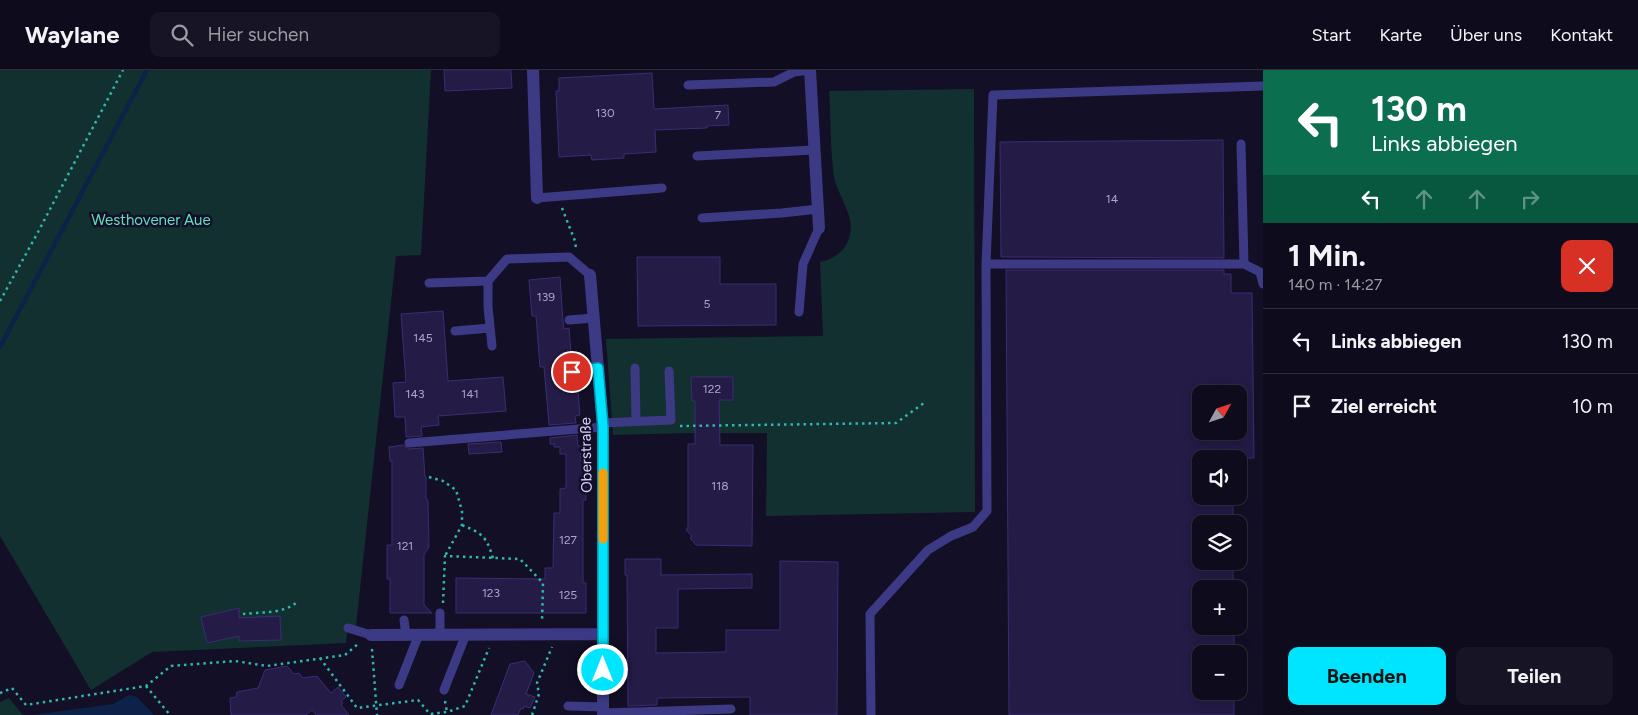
<!DOCTYPE html>
<html lang="de">
<head>
<meta charset="utf-8">
<style>
  body { margin:0; font-family:Figtree,sans-serif; background:#171425; color:#f1f3f6; height:100vh; display:flex; flex-direction:column; font-size:19px; white-space:nowrap }
  * { box-sizing:border-box; margin:0 }
  p { font-size:16px; color:#9b9ba3 }
  .icon { flex:none; width:28px; height:28px; fill:none; stroke:currentColor; stroke-width:2; stroke-linecap:round; stroke-linejoin:round }
  .map { position:relative; flex:1; overflow:hidden }
  .side { display:flex; flex-direction:column; background:#0e0b1c; width:375px }
  .side>* { flex:none }
  .banner { background:#0b6e4f; color:#fff; overflow:hidden }
  .needle { width:32px; rotate:50deg }
  .buttons { position:absolute; left:1192px; top:315px; display:grid; gap:10px }
  .buttons a { display:grid; place-items:center; width:55px; height:55px; border-radius:10px; background:#0e0b1c; box-shadow:0 2px 12px #0003,0 0 0 1px #2e2b3b; font-size:25px }
  .pin { position:absolute; display:grid; place-items:center; width:42px; height:42px; color:#fff; margin:-21px; border:2px solid #fff; border-radius:50%; box-shadow:0 1px 5px #0007 }
  .me { position:absolute; width:55px; margin:-28px; rotate:0deg; stroke-linejoin:round; filter:drop-shadow(0 0 4px #0008) }
  .turn { display:flex; align-items:center; gap:18px; height:105px; padding:0 25px; font-size:22px }
  .turn .icon { width:65px; height:65px; stroke-width:2.5 }
  .turn b { display:block; font-size:35px; line-height:42px }
  .lanes { display:flex; align-items:center; height:48px; padding:0 25px; background:#0003; justify-content:center; gap:25px; direction:ltr }
  .lanes .off { opacity:.35 }
  .round { display:grid; place-items:center; flex:none; width:52px; height:52px; border-radius:10px; background:#171425 }
  .head { display:flex; align-items:center; justify-content:space-between; height:85px; padding:0 25px }
  h1 { font-size:30px; font-weight:700; line-height:38px }
  .button { display:flex; gap:10px; margin-top:auto; padding:10px 25px }
  .button a { flex:1; height:58px; border-radius:10px; background:#00e5ff; color:#111; font-size:20px; font-weight:700; line-height:58px; text-align:center }
  .button a+a { background:#171425; color:#f1f3f6 }
  ul { padding:0; list-style:none }
  li { display:flex; align-items:center; gap:15px; height:65px; padding:0 25px; border-top:1px solid #2e2b3b }
  li div { flex:1 }
  li b { display:block; font-size:19px }
  li em { font-style:normal }
  header { display:flex; align-items:center; gap:30px; box-sizing:border-box; height:70px; padding:0 25px; background:#0e0b1c; border-bottom:1px solid #2e2b3b }
  header strong { font-size:24px }
  nav { display:flex; gap:28px; margin-inline-start:auto; font-size:18px }
  .search { width:350px; height:45px; background:#171425; display:flex; align-items:center; gap:12px; box-sizing:border-box; padding:0 18px; border-radius:10px; color:#9b9ba3; font-size:19px }
  main { display:flex; flex:1; min-height:0 }
  .map>svg:first-child { display:block }
  .green { fill:#12302f }
  .water { fill:#0c2248 }
  .lines { fill:none; stroke-linecap:round; stroke-linejoin:round }
  .stream { stroke:#0c2248; stroke-width:4.5 }
  .building { fill:#241b47; stroke:#3b2d73; fill-rule:evenodd }
  .path { stroke:#2fb8b0; stroke-width:2.5; stroke-dasharray:2.5 4; stroke-linecap:butt }
  .lane { stroke:#3d3a85; stroke-width:9 }
  .street { stroke:#3d3a85; stroke-width:12 }
  .route-casing { stroke:#0095a6; stroke-width:12 }
  .route { stroke:#00e5ff; stroke-width:9 }
  .slow { stroke:#f59e0b; stroke-width:9 }
  .labels { text-anchor:middle; dominant-baseline:central; stroke-width:5; stroke-linejoin:round; paint-order:stroke }
  .number-label { font-size:12px; fill:#aca6d1 }
  .park-label { font-size:15px; fill:#5fe0c0; stroke:#130f26 }
  .street-label { font-size:15px; fill:#d9d4ff; stroke:#130f26 }
</style>
</head>
<body>
<header>
<strong>Waylane</strong>
<div class="search"><svg class="icon" aria-label="search" viewBox="0 0 24 24"><circle cx="10" cy="10" r="6"/><path d="M15 15l6 6"/></svg>Hier suchen</div>
<nav><a>Start</a><a>Karte</a><a>Über uns</a><a>Kontakt</a></nav>
</header>
<main>
<div class="map">
<svg width="1263" height="645" viewBox="0 0 1263 645">
  <rect width="100%" height="100%" fill="#130f26"/>
  <path class="green" d="M0 0H431L421 185 396 186 356 556H348L346 573 152 582 91 620 0 466Z
    M974 19 975 442 766 446 767 363H692L613 365 606 269 823 266 820 192C842 188 856 169 849 146 845 132 837 121 834 107 830 79 831 49 829 21Z
    M9 628 23 645H0V632Z"/>
  <path class="water" d="M129 625 137 627 154 645H32L113 634Z"/>
  <g class="lines">
    <path class="stream" d="M0 277 147 0"/>
  </g>
  <path class="building" d="M444 0H511L512 18 445 21Z
    M652 3 654 39 728 35 729 55 707 56V58L655 60 656 82 624 84V88L592 90 591 85 559 87 556 21H559V8Z
    M1223 70 1224 188 1001 187 1000 72Z
    M637 187H720V214H776V255L638 256Z
    M1006 200H1224V204H1231V223H1252L1254 388 1201 389V426H1233V454H1201V491H1233V519H1201V556H1234V584H1201V621H1234V645H1009ZM1201 324H1239V361H1201Z
    M560 207 563 251 564 259 569 258 572 296 568 297 566 302 569 308 577 309 580 345 575 346 576 353 549 355 544 297H540L536 246H532L529 210Z
    M443 241 448 311 503 307 506 341 438 346 439 355 421 357 422 366 406 367 405 347H395L393 313 406 312 401 244Z
    M691 307H733V330H719L720 375H753L752 476 696 475 690 468 692 466 686 460 688 457V374H695V331H692Z
    M577 365 578 376H580L581 392 586 393V430H583V513H586V543H456V508L545 509V498H553L554 443H560V419L566 418V384H560V377H554V374H550V368Z
    M501 372 502 382 469 384 468 374Z
    M403 375 409 379 423 378 425 407H426V428L428 431 429 477 424 485V535L432 543H390V509H387V475H392V391H390L389 377Z
    M625 489H661V505L752 504V518L678 519V558H656V583L726 582V560H780V491L838 492 837 645H750V627L657 628V635L628 636 627 505H625Z
    M239 538V548L280 546 281 570 239 571V566L207 573 201 547Z
    M525 591 534 603 526 624 535 627 530 638 524 636 523 639 521 638 518 645H491L510 594Z
    M287 596 294 604 299 603 303 608 317 606 331 623 338 617 346 627 341 631 343 633 341 635 349 645H316L312 640 306 645H231L230 628 236 627 237 622 258 618 265 600Z"/>
  <g class="lines">
    <path class="path" d="M562 138 575 171 576 178
      M0 231 37 164 123 0
      M680 356 896 353 924 333
      M429 407 443 411 456 420 462 441V455L445 486
      M462 455C483 464 486 466 493 488
      M443 533 445 486 520 489 543 513 542 552
      M243 544C260 542 284 544 297 532
      M372 579 377 645
      M320 588 357 638 418 630 430 644 447 642 465 636 489 578
      M146 616 170 645
      M0 623 12 618 26 635 146 616 171 596 235 591 267 596 345 585 358 574
      M445 631 447 642
      M532 645 539 624 537 613 552 577"/>
    <path class="lane" d="M688 15 774 12 794 2 809 0
      M1241 74 1244 194
      M697 86 814 80
      M537 128 662 118
      M702 148 782 143 818 139
      M986 194 993 25 1263 16
      M429 213 488 211
      M799 242 803 194 819 158
      M569 250 594 248
      M455 261 490 258
      M492 276 488 237V211L507 189 569 187 590 205
      M635 298 636 351
      M572 302 598 298
      M602 353 671 350 669 301
      M409 373 603 357
      M440 543V564
      M404 550 406 565
      M348 558 371 565
      M399 615 419 564
      M444 620 466 564
      M568 636 603 637
      M603 643 731 639
      M871 645 870 544 928 480 951 466 973 457 987 441 986 194H1244L1260 202 1263 214"/>
    <path class="street" d="M533 0 537 128
      M810 0 819 158
      M590 205 603 357V645
      M371 565 603 564"/>
  </g>
  <g class="lines">
    <g class="route-casing">
      <path id="route" d="M572 302 598 298 603 357V600"/>
    </g>
    <use href="#route" class="route"/>
    <path class="slow" d="M603 403V469"/>
  </g>
  <g class="labels">
    <g class="number-label">
      <text x="605" y="43">130</text>
      <text x="718" y="45">7</text>
      <text x="1112" y="129">14</text>
      <text x="546" y="227">139</text>
      <text x="707" y="234">5</text>
      <text x="423" y="268">145</text>
      <text x="712" y="319">122</text>
      <text x="415" y="324">143</text>
      <text x="470" y="324">141</text>
      <text x="720" y="416">118</text>
      <text x="568" y="470">127</text>
      <text x="405" y="476">121</text>
      <text x="491" y="523">123</text>
      <text x="568" y="525">125</text>
    </g>
    <g class="park-label">
      <text x="151" y="150">Westhovener Aue</text>
    </g>
    <g class="street-label">
      <text transform="translate(586 385) rotate(-91)">Oberstraße</text>
    </g>
  </g>
</svg>
<div class="buttons">
<a><svg class="needle" viewBox="-14 -14 28 28"><path d="M0-13l5 13h-10z" fill="#e53935"/><path d="M0 13l5-13h-10z" fill="#9b9ba3"/></svg></a>
<a><svg class="icon" aria-label="sound" viewBox="0 0 24 24"><path d="M4 9h4l5-4v14l-5-4H4zM17 9q2 3 0 6"/></svg></a>
<a><svg class="icon" aria-label="layers" viewBox="0 0 24 24"><path d="M12 4l9 5-9 5-9-5zM3 14l9 5 9-5"/></svg></a>
<a>+</a>
<a>−</a>
</div>
<div class="pin" style="left:572px;top:302px;background:#d93025"><svg class="icon" aria-label="arrive" viewBox="0 0 24 24"><path d="M6 21V4h12l-3 4 3 4H6"/></svg></div>
<svg class="me" style="left:603px;top:600px" viewBox="-20 -20 40 40"><circle r="17" fill="#00e5ff" stroke="#fff" stroke-width="3"/><path d="M0-11L8 9 0 5-8 9z" fill="#fff"/></svg>
</div>
<section class="side">
<div class="banner">
<div class="turn"><svg class="icon" aria-label="left" viewBox="0 0 24 24"><path d="M17 20v-9H6M10 6l-5 5 5 5"/></svg><div><b>130 m</b>Links abbiegen</div></div>
<div class="lanes"><svg class="icon" aria-label="left" viewBox="0 0 24 24"><path d="M17 20v-9H6M10 6l-5 5 5 5"/></svg><svg class="icon off" aria-label="ahead" viewBox="0 0 24 24"><path d="M12 20V5M6 11l6-6 6 6"/></svg><svg class="icon off" aria-label="ahead" viewBox="0 0 24 24"><path d="M12 20V5M6 11l6-6 6 6"/></svg><svg class="icon off" aria-label="right" viewBox="0 0 24 24"><path d="M7 20v-9h11M14 6l5 5-5 5"/></svg></div>
</div>
<div class="head"><div><h1>1 Min.</h1><p>140 m · 14:27</p></div><a class="round" style="background:#d93025;color:#fff"><svg class="icon" aria-label="close" viewBox="0 0 24 24"><path d="M6 6l12 12M18 6L6 18"/></svg></a></div>
<ul>
<li><svg class="icon" aria-label="left" viewBox="0 0 24 24"><path d="M17 20v-9H6M10 6l-5 5 5 5"/></svg><div><b>Links abbiegen</b></div><em>130 m</em></li>
<li><svg class="icon" aria-label="arrive" viewBox="0 0 24 24"><path d="M6 21V4h12l-3 4 3 4H6"/></svg><div><b>Ziel erreicht</b></div><em>10 m</em></li>
</ul>
<div class="button"><a>Beenden</a><a>Teilen</a></div>
</section>
</main>
</body>
</html>
